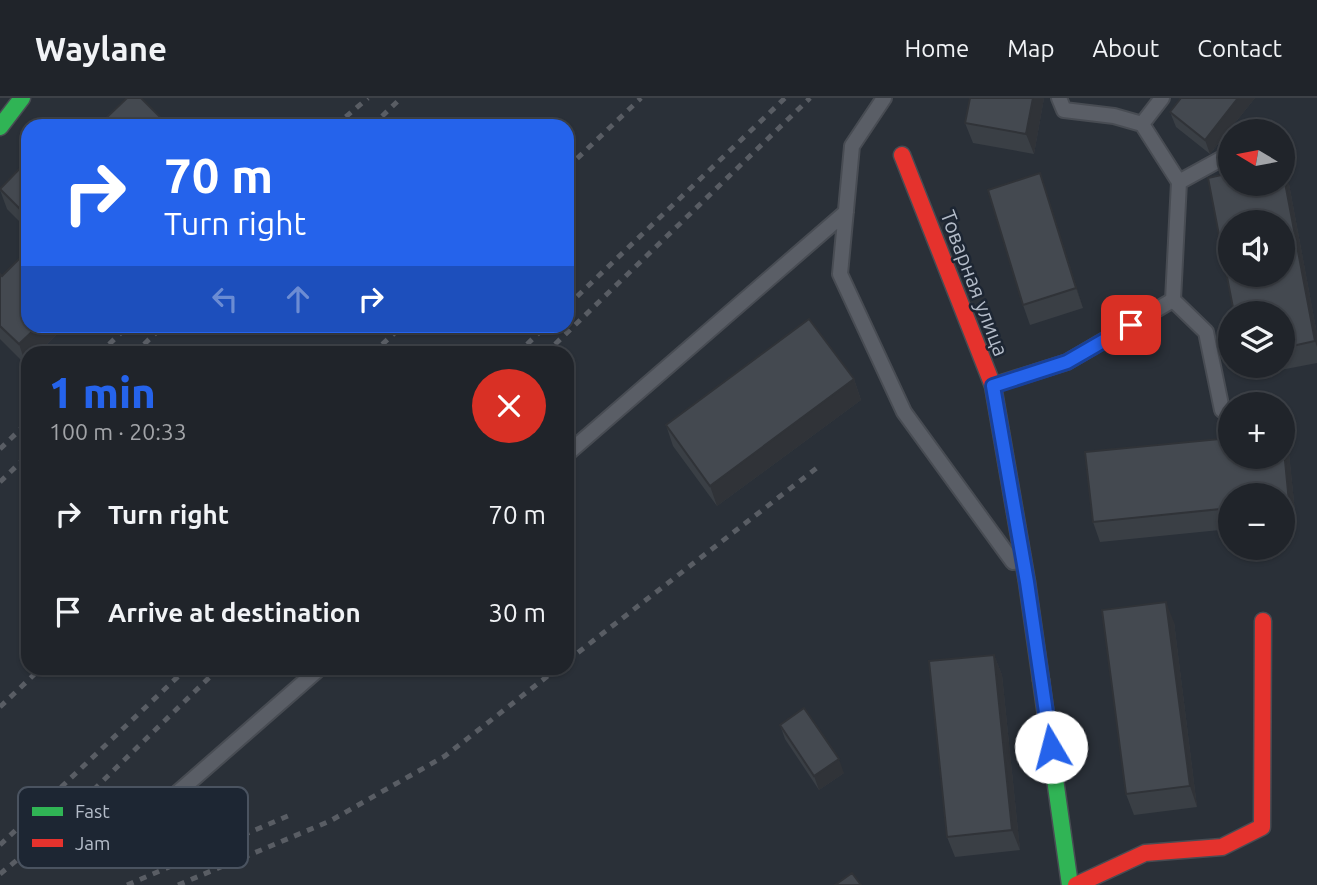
<!DOCTYPE html>
<html lang="en">
<head>
<meta charset="utf-8">
<style>
  body { margin:0; font-family:Ubuntu,sans-serif; background:#2d3036; color:#f1f3f6; height:100vh; display:flex; flex-direction:column; font-size:26px; white-space:nowrap }
  * { box-sizing:border-box; margin:0 }
  p { font-size:23px; color:#a2a4a8 }
  .icon { flex:none; width:38px; height:38px; fill:none; stroke:currentColor; stroke-width:2; stroke-linecap:round; stroke-linejoin:round }
  .map { position:relative; flex:1; overflow:hidden }
  .panel { position:absolute; left:21px; top:248px; width:553px; height:329px; display:flex; flex-direction:column; background:#20242a; border-radius:21px; box-shadow:0 2px 5px #0004,0 0 0 2px #3d4147 }
  .panel>* { flex:none }
  .banner { position:absolute; left:21px; top:21px; width:553px; height:214px; border-radius:21px; box-shadow:0 2px 5px #0004,0 0 0 2px #3d4147; background:#2563eb; color:#fff; overflow:hidden }
  .needle { width:46px; rotate:280deg }
  .buttons { position:absolute; left:1218px; top:21px; display:grid; gap:14px }
  .buttons a { display:grid; place-items:center; width:77px; height:77px; border-radius:50%; background:#20242a; box-shadow:0 2px 5px #0004,0 0 0 2px #3d4147; font-size:35px }
  .pin { position:absolute; display:grid; place-items:center; width:60px; height:60px; color:#fff; margin:-30px; border-radius:14px; box-shadow:0 4px 10px #0006 }
  .me { position:absolute; width:77px; margin:-38px; rotate:352deg; stroke-linejoin:round; filter:drop-shadow(0 0 5px #0008) }
  .turn { display:flex; align-items:center; gap:24px; height:147px; padding:0 28px; font-size:32px }
  .turn .icon { width:91px; height:91px; stroke-width:2.5 }
  .turn b { display:block; font-size:49px; line-height:60px }
  .lanes { display:flex; align-items:center; height:66px; padding:0 28px; background:#0003; justify-content:center; gap:35px; direction:ltr }
  .lanes .off { opacity:.35 }
  .round { display:grid; place-items:center; flex:none; width:74px; height:74px; border-radius:37px; background:#2d3036 }
  .headline { display:flex; align-items:center; justify-content:space-between; height:119px; padding:0 28px }
  h1 { font-size:42px; font-weight:800; line-height:52px; color:#2563eb }
  ul { padding:0; list-style:none }
  li { display:flex; align-items:center; gap:21px; height:98px; padding:0 28px }
  li div { flex:1 }
  li b { display:block; font-size:26px }
  li em { font-style:normal }
  header { display:flex; align-items:center; gap:42px; box-sizing:border-box; height:98px; padding:0 35px; background:#20242a; border-bottom:2px solid #3d4147 }
  header strong { font-size:33px }
  nav { display:flex; gap:38px; margin-inline-start:auto; font-size:24px }
  .map>svg:first-child { display:block }
  .lines { fill:none; stroke-linecap:round; stroke-linejoin:round }
  .lane-casing { stroke:#484c53; stroke-width:18 }
  .fast-casing { stroke:#484c53; stroke-width:19 }
  .jam-casing { stroke:#484c53; stroke-width:19 }
  .lane { stroke:#5a5e66; stroke-width:14 }
  .fast { stroke:#30b455; stroke-width:16 }
  .jam { stroke:#e5322d; stroke-width:16 }
  .rail { stroke:#595d64; stroke-width:5; stroke-dasharray:7 7; stroke-linecap:butt }
  .wall { fill:#3a3f45 }
  .shaded-wall { fill:#303338 }
  .building { fill:#444950; stroke:#303338; stroke-width:2; fill-rule:evenodd }
  .route-casing { stroke:#184099; stroke-width:18 }
  .route { stroke:#2563eb; stroke-width:12 }
  .labels { text-anchor:middle; dominant-baseline:central; stroke-width:5; stroke-linejoin:round; paint-order:stroke }
  .street-label { font-size:21px; fill:#b4bcc9; stroke:#1d2633 }
  .key { fill:#1d2633; stroke:#4a5360; stroke-width:2 }
  .key-label { font-size:19px; fill:#b4bcc9 }
</style>
</head>
<body>
<header>
<strong>Waylane</strong>
<nav><a>Home</a><a>Map</a><a>About</a><a>Contact</a></nav>
</header>
<div class="map">
<svg width="1317" height="787" viewBox="0 0 1317 787">
  <rect width="100%" height="100%" fill="#2a3038"/>
  <g class="lines">
    <g class="lane-casing">
      <path id="lane" d="M884 0 852 48 840 176 904 314 1013 464
        M1059 0 1064 12 1114 18 1142 26 1179 84
        M1142 26 1162 0
        M1173 202 1206 234 1222 312
        M994 287 1067 264 1173 202 1179 84 1230 56
        M567 356 846 114
        M120 745 320 570"/>
    </g>
    <g class="fast-casing">
      <path id="fast" d="M0 29 22 0
        M1041 582 1070 787"/>
    </g>
    <g class="jam-casing">
      <path id="jam" d="M902 57 993 288 1027 484 1041 582
        M1076 787 1145 755 1222 749 1262 729 1263 523"/>
    </g>
    <use href="#lane" class="lane"/>
    <use href="#fast" class="fast"/>
    <use href="#jam" class="jam"/>
    <path class="rail" d="M335 28 368 0
      M372 28 401 0
      M567 70 641 0
      M567 208 785 0
      M99 256 128 228
      M134 256 163 228
      M372 256 402 228
      M517 256 546 228
      M545 256 810 0
      M0 351 28 324
      M0 384 28 357
      M567 563 818 369
      M0 609 41 570
      M0 747 187 570
      M0 776 45 739 219 570
      M127 787 290 717
      M178 787 330 723 445 658 558 570"/>
  </g>
  <path class="wall" d="M1044 0 1034 56 973 45 965 25Z
    M1255 0 1210 56 1176 29 1170 14Z
    M28 62V132L7 111 0 92Z
    M1289 86 1317 236V265L1249 278 1245 268H1283V215Z
    M1047 96 1083 210 1030 227 1023 207Z
    M0 176 2 178 28 228H65L37 256H28V265L26 267 0 241Z
    M854 281 861 302 717 408 673 348 666 327Z
    M1289 355 1296 424 1283 426V397H1230V431L1100 444 1093 424Z
    M1174 524 1197 709 1134 717 1126 696Z
    M994 557 1002 577 1020 752 955 759 947 739Z
    M780 627 844 675 819 692 785 641Z"/>
  <path class="shaded-wall" d="M1033 0H1044L1034 56 1026 36Z
    M1238 0H1255L1210 56 1205 42Z
    M1283 70 1289 86 1317 236V249L1315 243Z
    M1040 75 1047 96 1083 210 1076 190Z
    M38 228H65L37 256H28V265L26 267 19 246Z
    M854 281 861 302 717 408 710 388Z
    M1283 336 1289 355 1296 424 1289 404Z
    M1166 504 1174 524 1197 709 1190 688Z
    M994 557 1002 577 1020 752 1012 732Z
    M839 661 844 675 819 692 814 678Z"/>
  <path class="building" d="M127 0H141L169 28H108L109 27 104 22Z
    M970 0H1033L1026 36 965 25Z
    M1181 0H1238L1205 42 1170 14Z
    M28 62V119L0 91Z
    M1283 74 1315 243 1283 250V215H1234L1208 80 1230 75V86H1283ZM1230 124H1283V177H1230Z
    M1040 75 1076 190 1023 207 988 92Z
    M28 152V228H38L19 246 0 228V176L2 178Z
    M809 221 854 281 710 388 666 327Z
    M1230 340V359H1283V342L1289 404 1283 405V397H1230V410L1093 424 1085 354Z
    M1166 504 1190 688 1126 696 1102 512Z
    M994 557 1012 732 947 739 929 563Z
    M804 610 839 661 814 678 780 627Z
    M852 775 861 787H835Z"/>
  <g class="lines">
    <g class="route-casing">
      <path id="route" d="M1051 649 1027 484 993 288 1067 264 1131 227"/>
    </g>
    <use href="#route" class="route"/>
  </g>
  <g class="labels">
    <g class="street-label">
      <text transform="translate(975 185) rotate(69)">Товарная улица</text>
    </g>
  </g>
  <rect x="18" y="689" width="230" height="81" rx="10" class="key"/>
  <rect x="32" y="709" width="31" height="9" fill="#30b455"/>
  <rect x="32" y="741" width="31" height="8" fill="#e5322d"/>
  <g class="key-label">
    <text x="75" y="720">Fast</text>
    <text x="75" y="752">Jam</text>
  </g>
</svg>
<div class="buttons">
<a><svg class="needle" viewBox="-14 -14 28 28"><path d="M0-13l5 13h-10z" fill="#e53935"/><path d="M0 13l5-13h-10z" fill="#a2a4a8"/></svg></a>
<a><svg class="icon" aria-label="sound" viewBox="0 0 24 24"><path d="M4 9h4l5-4v14l-5-4H4zM17 9q2 3 0 6"/></svg></a>
<a><svg class="icon" aria-label="layers" viewBox="0 0 24 24"><path d="M12 4l9 5-9 5-9-5zM3 14l9 5 9-5"/></svg></a>
<a>+</a>
<a>−</a>
</div>
<div class="pin" style="left:1131px;top:227px;background:#d93025"><svg class="icon" aria-label="arrive" viewBox="0 0 24 24"><path d="M6 21V4h12l-3 4 3 4H6"/></svg></div>
<svg class="me" style="left:1051px;top:649px" viewBox="-20 -20 40 40"><circle r="19" fill="#fff"/><path d="M0-13L10 11 0 6-10 11z" fill="#2563eb"/></svg>
<div class="banner">
<div class="turn"><svg class="icon" aria-label="right" viewBox="0 0 24 24"><path d="M7 20v-9h11M14 6l5 5-5 5"/></svg><div><b>70 m</b>Turn right</div></div>
<div class="lanes"><svg class="icon off" aria-label="left" viewBox="0 0 24 24"><path d="M17 20v-9H6M10 6l-5 5 5 5"/></svg><svg class="icon off" aria-label="ahead" viewBox="0 0 24 24"><path d="M12 20V5M6 11l6-6 6 6"/></svg><svg class="icon" aria-label="right" viewBox="0 0 24 24"><path d="M7 20v-9h11M14 6l5 5-5 5"/></svg></div>
</div>
<section class="panel">
<div class="headline"><div><h1>1 min</h1><p>100 m · 20:33</p></div><a class="round" style="background:#d93025;color:#fff"><svg class="icon" aria-label="close" viewBox="0 0 24 24"><path d="M6 6l12 12M18 6L6 18"/></svg></a></div>
<ul>
<li><svg class="icon" aria-label="right" viewBox="0 0 24 24"><path d="M7 20v-9h11M14 6l5 5-5 5"/></svg><div><b>Turn right</b></div><em>70 m</em></li>
<li><svg class="icon" aria-label="arrive" viewBox="0 0 24 24"><path d="M6 21V4h12l-3 4 3 4H6"/></svg><div><b>Arrive at destination</b></div><em>30 m</em></li>
</ul>
</section>
</div>
</body>
</html>
